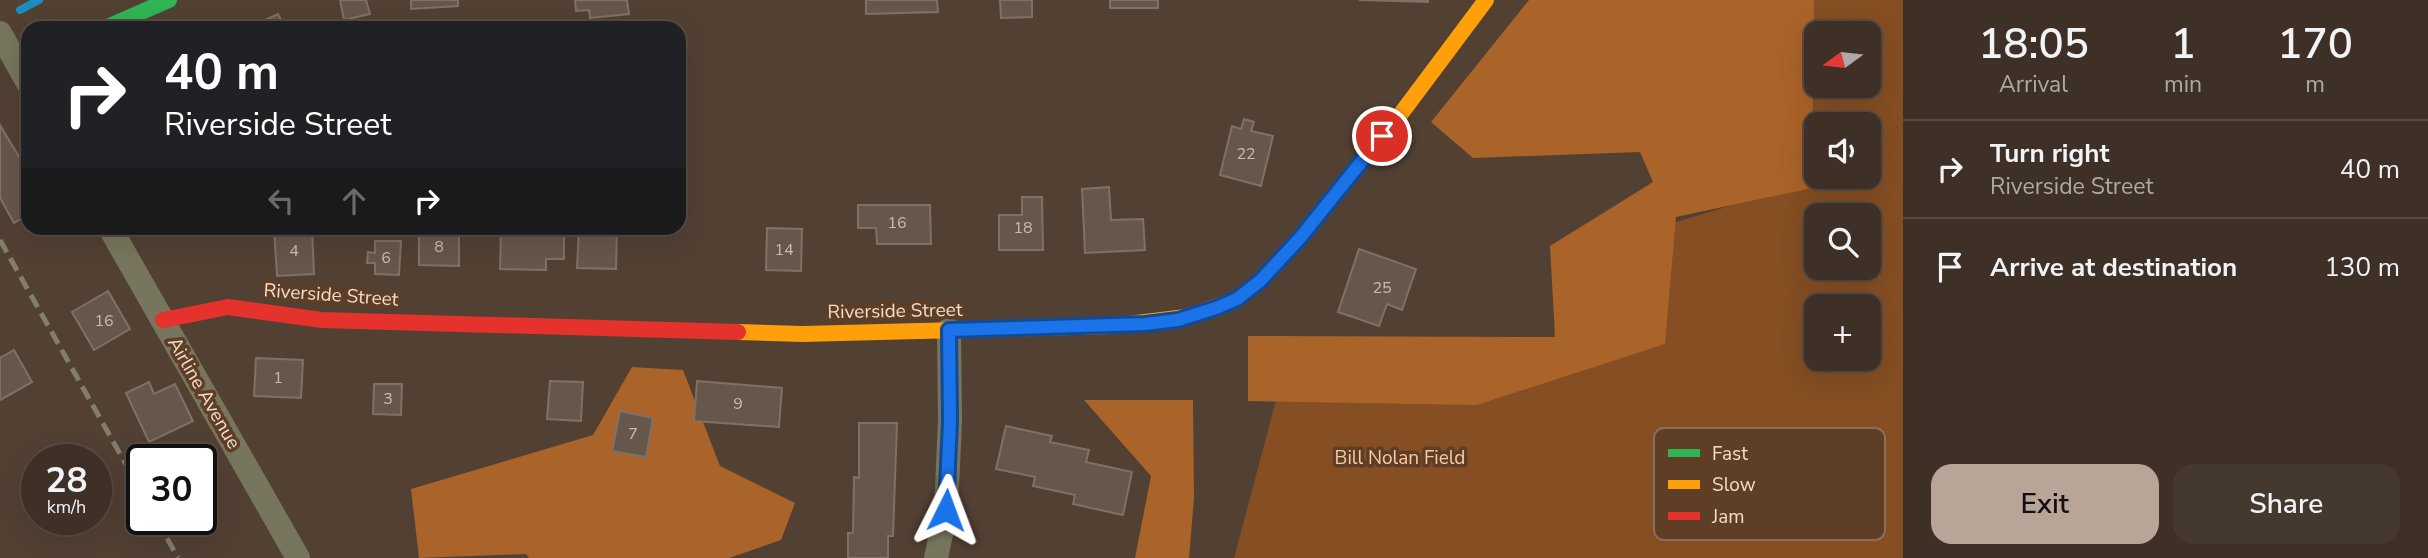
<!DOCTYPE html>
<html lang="en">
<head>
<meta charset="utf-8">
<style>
  body { margin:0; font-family:"Nunito Sans",sans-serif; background:#45382e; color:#f1f3f6; height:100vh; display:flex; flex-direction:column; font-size:26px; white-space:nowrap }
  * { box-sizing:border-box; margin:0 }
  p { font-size:23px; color:#ada9a7 }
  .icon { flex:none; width:38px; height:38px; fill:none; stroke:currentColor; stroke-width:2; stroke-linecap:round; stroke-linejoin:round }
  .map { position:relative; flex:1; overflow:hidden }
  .side { display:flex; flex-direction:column; background:#3e3026; width:525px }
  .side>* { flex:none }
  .hud { position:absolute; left:21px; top:21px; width:665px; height:214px; border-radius:21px; box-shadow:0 7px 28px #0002,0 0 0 2px #574b43; background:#202124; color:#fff; overflow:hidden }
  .needle { width:46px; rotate:255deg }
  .buttons { position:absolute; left:1804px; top:21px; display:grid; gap:14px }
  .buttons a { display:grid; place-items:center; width:77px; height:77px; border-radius:14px; background:#3e3026; box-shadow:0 7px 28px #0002,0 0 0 2px #574b43; font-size:35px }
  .speed { position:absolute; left:21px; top:444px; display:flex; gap:14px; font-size:35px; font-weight:700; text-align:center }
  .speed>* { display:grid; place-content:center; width:91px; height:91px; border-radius:50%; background:#3e3026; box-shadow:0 7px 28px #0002,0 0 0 2px #574b43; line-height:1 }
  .speed small { font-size:18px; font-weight:400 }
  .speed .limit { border:4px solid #111; border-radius:10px; background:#fff; color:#111 }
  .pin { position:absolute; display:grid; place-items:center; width:60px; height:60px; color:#fff; margin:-30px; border:4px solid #fff; border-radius:50%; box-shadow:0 2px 7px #0007 }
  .me { position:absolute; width:77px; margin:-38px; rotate:3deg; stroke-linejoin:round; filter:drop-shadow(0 0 5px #0008) }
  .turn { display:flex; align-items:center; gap:24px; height:147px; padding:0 28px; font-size:32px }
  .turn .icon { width:91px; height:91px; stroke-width:2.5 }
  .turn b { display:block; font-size:49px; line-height:60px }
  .lanes { display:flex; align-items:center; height:66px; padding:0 28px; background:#0003; justify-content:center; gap:35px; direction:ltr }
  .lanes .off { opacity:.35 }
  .eta { display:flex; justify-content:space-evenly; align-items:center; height:119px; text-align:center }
  .eta b { font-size:42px; font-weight:600; line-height:49px }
  .cta { display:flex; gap:14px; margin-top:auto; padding:14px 28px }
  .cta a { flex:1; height:80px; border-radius:21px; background:#b9a598; color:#111; font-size:28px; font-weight:600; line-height:80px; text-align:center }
  .cta a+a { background:#45382e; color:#f1f3f6 }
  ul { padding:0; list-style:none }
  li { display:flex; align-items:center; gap:21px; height:98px; padding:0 28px; border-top:2px solid #574b43 }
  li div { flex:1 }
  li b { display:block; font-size:26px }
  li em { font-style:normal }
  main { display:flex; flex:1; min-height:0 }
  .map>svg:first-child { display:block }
  .green { fill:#854e23; fill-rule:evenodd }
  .forest { fill:#aa6328 }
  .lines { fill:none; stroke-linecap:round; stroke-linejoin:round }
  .stream { stroke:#1e8cbe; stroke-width:8 }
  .building { fill:#66574c; stroke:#807066; stroke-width:2 }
  .street { stroke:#78755e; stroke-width:24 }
  .fast { stroke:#30b455; stroke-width:16 }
  .slow { stroke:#ff9f0a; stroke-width:16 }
  .jam { stroke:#e5322d; stroke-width:16 }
  .rail { stroke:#837d6e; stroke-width:5; stroke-dasharray:14 7; stroke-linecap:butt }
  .route-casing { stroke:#114b97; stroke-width:18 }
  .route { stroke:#1a73e8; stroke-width:12 }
  .labels { text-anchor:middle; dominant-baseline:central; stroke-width:7; stroke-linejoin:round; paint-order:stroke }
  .number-label { font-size:16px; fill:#cebbae }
  .street-label { font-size:19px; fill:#f1dcce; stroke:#5f3e26 }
  .park-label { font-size:19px; fill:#fcc8a4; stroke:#5f3e26 }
  .key { fill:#5f3e26; stroke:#8b6d58; stroke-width:2 }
  .key-label { font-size:19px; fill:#f1dcce }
</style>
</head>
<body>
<main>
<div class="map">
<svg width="1903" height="558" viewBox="0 0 1903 558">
  <rect width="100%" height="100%" fill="#524033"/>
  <path class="green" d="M1814 0H1903V558H1234L1287 359 1566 360 1620 239 1812 181ZM1816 33H1869V86H1816ZM1816 124H1869V177H1816ZM1816 215H1869V268H1816ZM1816 306H1869V359H1816Z"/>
  <path class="forest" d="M1529 0H1814L1812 188 1676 217 1665 344 1477 405 1248 401V336L1555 337 1550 246 1653 182 1640 152 1473 158 1431 122Z
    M632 367 683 370 720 466 795 503 781 540 729 558H529L526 554 419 558 411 489 593 435Z
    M1084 400H1193L1194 498 1189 558H1135L1151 476Z"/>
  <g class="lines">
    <path class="stream" d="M20 10 39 0"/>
  </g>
  <path class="building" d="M340 0H366L370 14 344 20Z
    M411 0H458V6L411 9Z
    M575 0H627L629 14 590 18 589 10 576 11Z
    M866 0H937L938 12 866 14Z
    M1000 0H1032V17L1001 18Z
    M1110 0H1158V8H1110Z
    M1359 0H1428V2Z
    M278 14 283 24 291 20 295 28H248Z
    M679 45H682L684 72 679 73Z
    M1244 119 1254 122 1251 131 1273 136 1261 186 1220 175 1232 126 1241 129Z
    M0 125 28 172V215L14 223 0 198Z
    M1109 187 1111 220 1143 219 1145 250 1085 253 1082 189Z
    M1022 197H1042L1043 250H999V215H1022Z
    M858 205H930L931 244H877L876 228H858Z
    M312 228 314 274 277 276 274 229Z
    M501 228H564V259H546V270L500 269Z
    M579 228H617L616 269 577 268Z
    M767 228 802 229 801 271 766 270Z
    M419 230H459V266L419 265Z
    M375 241H401L399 275 375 274V263H367L368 252 375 253Z
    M1359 249 1416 269 1402 310 1387 304 1379 326 1338 312Z
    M108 291 130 329 94 350 72 312Z
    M14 350 32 382 0 400V358Z
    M256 358 303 360 301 398 254 396Z
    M550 381 583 382 581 421 547 419Z
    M697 381 782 388 779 427 694 421Z
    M149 382 154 394 175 384 193 421 149 442 126 393Z
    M374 384H402L401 415 373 414Z
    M620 411 653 418 646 457 612 451Z
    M859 423H897L893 536H888V558H848V533H853L854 477 859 478Z
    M1006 426 1052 436 1050 442 1089 450 1086 462 1132 472 1123 515 1073 504 1075 495 1033 486 1035 477 996 469Z
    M198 444 215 478 201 485V460H175L173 457Z"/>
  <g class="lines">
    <path class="street" d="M0 33 28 83
      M110 228 298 558
      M936 558 946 510 950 421 949 330"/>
    <path class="fast" d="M105 28 169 0"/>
    <path class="slow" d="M1394 123 1486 0
      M738 332 802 334 1112 326 1186 317"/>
    <path class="jam" d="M1186 317 1237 299 1260 281 1300 238 1394 123
      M163 320 228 307 322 320 738 332"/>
    <path class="rail" d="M0 240 142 493
      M157 520 178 558"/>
  </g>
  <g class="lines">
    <g class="route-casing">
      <path id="route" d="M946 510 950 421 949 330 1145 324 1178 320 1216 308 1237 299 1260 281 1300 238 1382 136"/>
    </g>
    <use href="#route" class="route"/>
  </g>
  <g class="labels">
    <g class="number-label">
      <text x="1246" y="154">22</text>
      <text x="897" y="223">16</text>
      <text x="1023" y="228">18</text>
      <text x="439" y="247">8</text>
      <text x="784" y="250">14</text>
      <text x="294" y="251">4</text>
      <text x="386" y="258">6</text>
      <text x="1382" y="288">25</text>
      <text x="104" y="321">16</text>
      <text x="278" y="378">1</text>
      <text x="388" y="399">3</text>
      <text x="738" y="404">9</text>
      <text x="633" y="434">7</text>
    </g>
    <g class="street-label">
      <text transform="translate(331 295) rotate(4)">Riverside Street</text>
      <text transform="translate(895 311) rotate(-1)">Riverside Street</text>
      <text transform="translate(204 393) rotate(60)">Airline Avenue</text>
    </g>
    <g class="park-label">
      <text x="1400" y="458">Bill Nolan Field</text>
    </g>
  </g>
  <rect x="1654" y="428" width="231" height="112" rx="10" class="key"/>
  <rect x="1668" y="449" width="32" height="8" fill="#30b455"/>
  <rect x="1668" y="480" width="32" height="9" fill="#ff9f0a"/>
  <rect x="1668" y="512" width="32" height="8" fill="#e5322d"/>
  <g class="key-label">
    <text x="1712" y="460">Fast</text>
    <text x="1712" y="491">Slow</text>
    <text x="1712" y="523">Jam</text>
  </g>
</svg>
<div class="buttons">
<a><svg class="needle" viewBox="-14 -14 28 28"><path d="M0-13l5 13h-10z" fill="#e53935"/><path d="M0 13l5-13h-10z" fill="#ada9a7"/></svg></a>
<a><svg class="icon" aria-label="sound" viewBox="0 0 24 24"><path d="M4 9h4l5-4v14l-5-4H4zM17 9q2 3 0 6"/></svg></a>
<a><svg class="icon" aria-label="search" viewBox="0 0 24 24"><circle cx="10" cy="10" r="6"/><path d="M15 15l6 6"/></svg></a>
<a>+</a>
</div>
<div class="speed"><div>28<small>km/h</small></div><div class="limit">30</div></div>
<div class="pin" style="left:1382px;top:136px;background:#d93025"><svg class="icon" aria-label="arrive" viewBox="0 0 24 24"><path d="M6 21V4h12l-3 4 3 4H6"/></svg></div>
<svg class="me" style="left:946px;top:510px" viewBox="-20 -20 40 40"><path d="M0-17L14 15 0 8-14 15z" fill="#1a73e8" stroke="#fff" stroke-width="4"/></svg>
<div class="hud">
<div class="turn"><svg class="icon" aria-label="right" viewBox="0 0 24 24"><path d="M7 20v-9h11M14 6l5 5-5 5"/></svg><div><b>40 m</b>Riverside Street</div></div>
<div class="lanes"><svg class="icon off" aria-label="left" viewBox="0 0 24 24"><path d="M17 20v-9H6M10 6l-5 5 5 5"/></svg><svg class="icon off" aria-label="ahead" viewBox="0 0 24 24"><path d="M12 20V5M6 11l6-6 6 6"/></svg><svg class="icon" aria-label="right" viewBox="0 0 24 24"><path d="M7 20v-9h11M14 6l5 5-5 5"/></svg></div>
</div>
</div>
<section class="side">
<div class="eta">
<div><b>18:05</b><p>Arrival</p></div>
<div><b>1</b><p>min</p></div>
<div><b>170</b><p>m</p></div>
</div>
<ul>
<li><svg class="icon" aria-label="right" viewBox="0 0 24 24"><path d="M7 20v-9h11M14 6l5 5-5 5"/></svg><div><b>Turn right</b><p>Riverside Street</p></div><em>40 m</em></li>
<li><svg class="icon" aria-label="arrive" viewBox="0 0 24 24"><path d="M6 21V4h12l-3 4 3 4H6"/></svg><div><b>Arrive at destination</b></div><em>130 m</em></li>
</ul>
<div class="cta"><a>Exit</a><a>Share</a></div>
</section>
</main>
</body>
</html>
